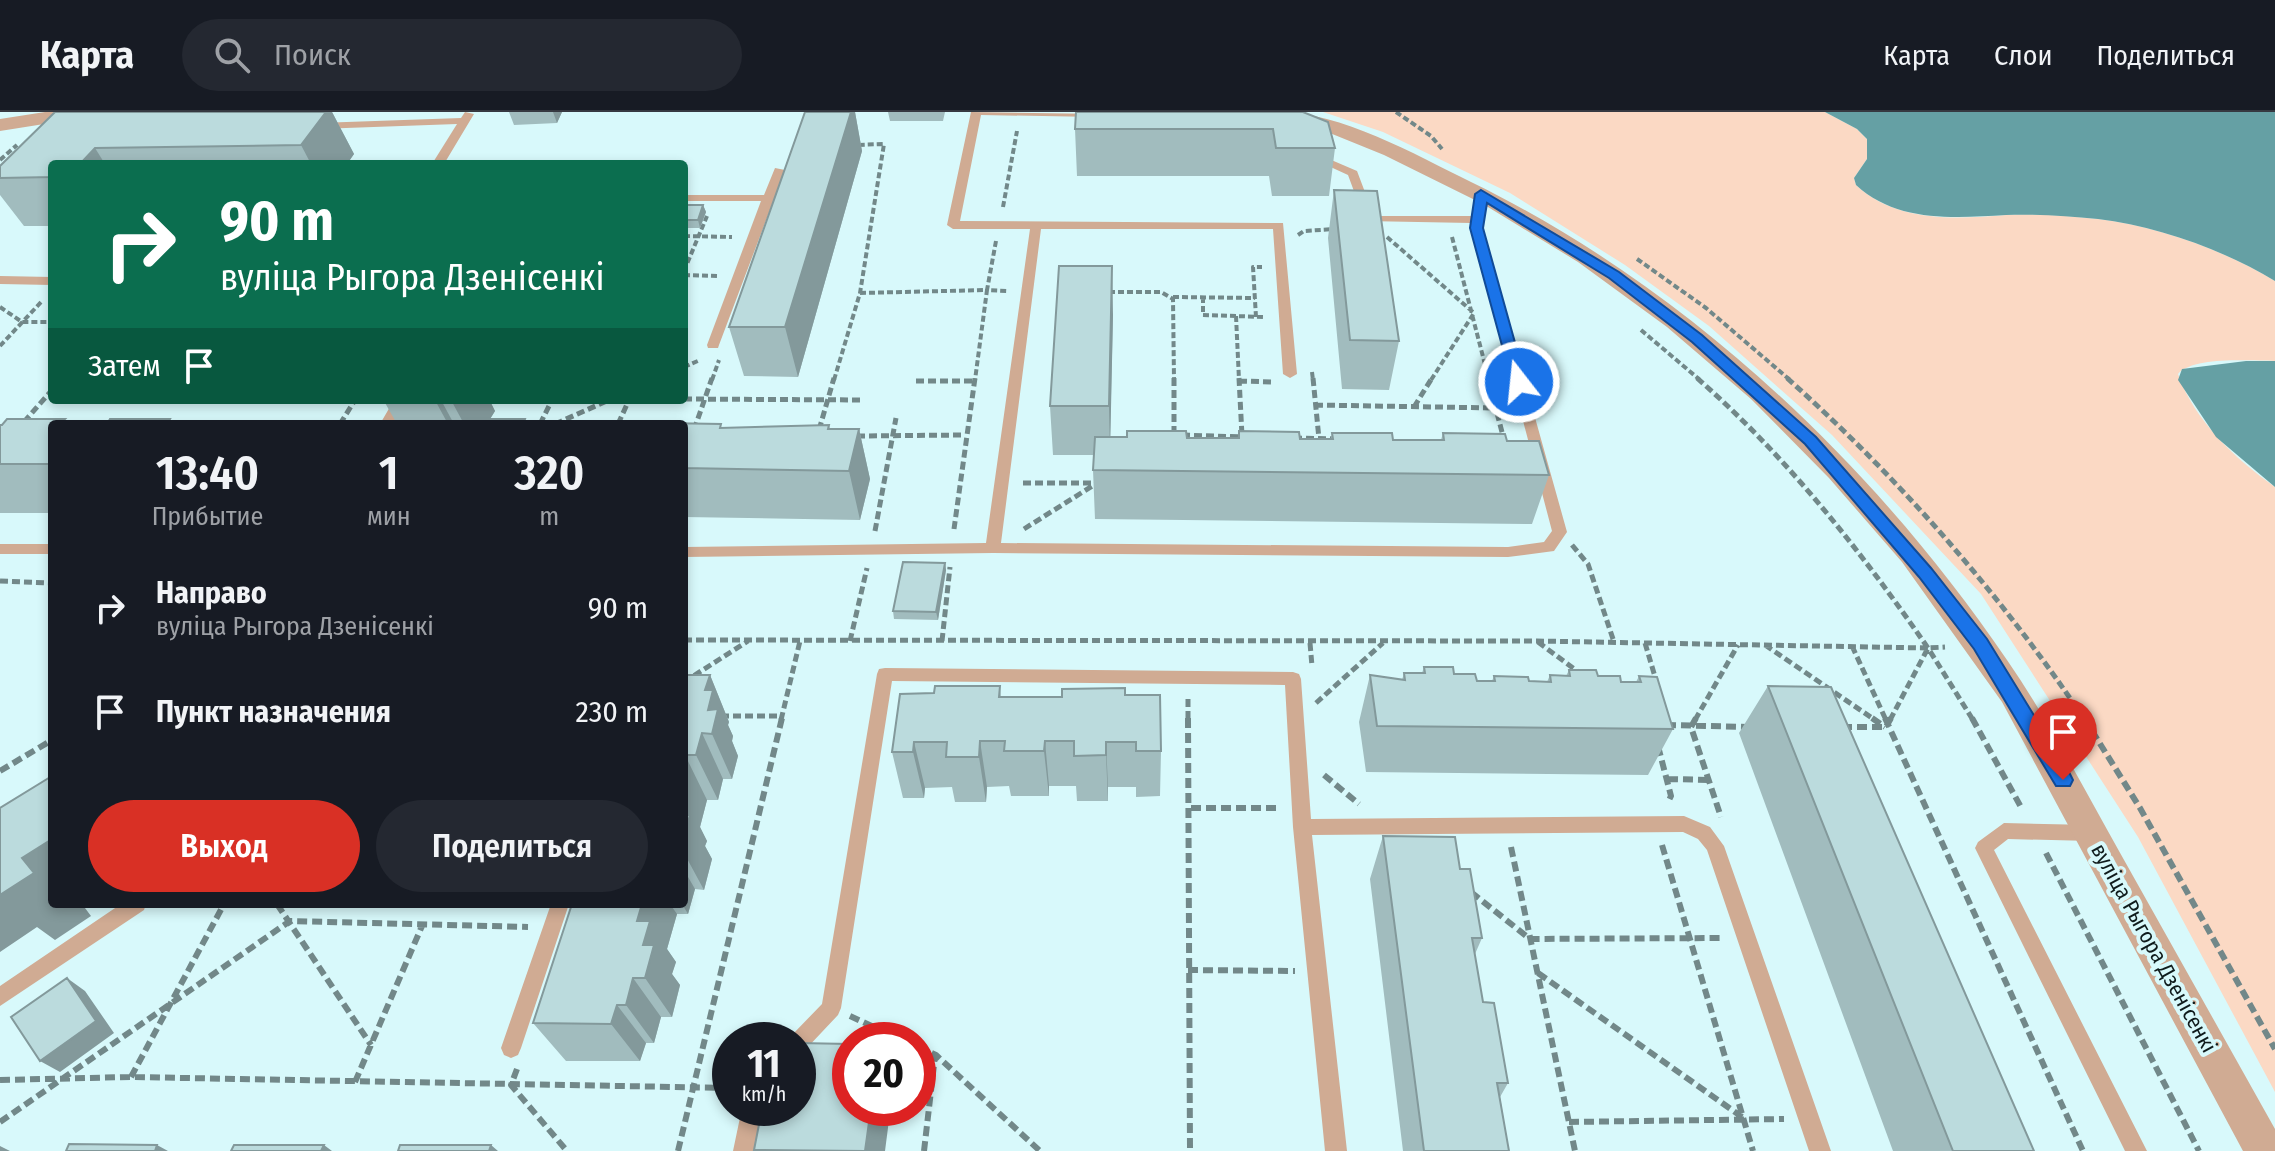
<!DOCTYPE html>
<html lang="ru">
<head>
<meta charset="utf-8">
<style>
  body { margin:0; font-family:"Fira Sans Condensed",sans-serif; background:#242831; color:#f1f3f6; height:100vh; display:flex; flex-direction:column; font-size:30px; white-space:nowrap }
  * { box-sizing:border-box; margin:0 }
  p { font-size:26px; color:#9ea1a6 }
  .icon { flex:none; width:44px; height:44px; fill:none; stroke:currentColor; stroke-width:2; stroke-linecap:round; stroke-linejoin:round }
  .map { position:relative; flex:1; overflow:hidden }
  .sheet { position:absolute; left:48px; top:308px; width:640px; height:488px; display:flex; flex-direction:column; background:#171b24; border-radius:8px; box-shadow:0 4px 12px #0003 }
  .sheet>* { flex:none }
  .guide { position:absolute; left:48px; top:48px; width:640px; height:244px; border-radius:8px; box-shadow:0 4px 12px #0003; background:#0b6e4f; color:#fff; overflow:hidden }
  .speed { position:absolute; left:712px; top:910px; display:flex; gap:16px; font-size:40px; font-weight:700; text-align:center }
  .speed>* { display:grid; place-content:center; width:104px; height:104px; border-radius:50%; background:#171b24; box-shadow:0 4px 12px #0003; line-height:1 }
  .speed small { font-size:20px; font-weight:400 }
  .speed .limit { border:12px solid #d22; background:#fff; color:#111 }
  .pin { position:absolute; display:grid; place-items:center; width:68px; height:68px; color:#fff; margin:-82px -34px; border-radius:50% 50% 50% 0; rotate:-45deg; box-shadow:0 0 8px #0007 }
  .pin .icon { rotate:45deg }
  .me { position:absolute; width:88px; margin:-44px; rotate:344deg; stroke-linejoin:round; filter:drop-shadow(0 0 6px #0008) }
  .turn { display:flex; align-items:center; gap:28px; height:168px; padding:0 40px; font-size:36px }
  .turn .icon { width:104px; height:104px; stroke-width:2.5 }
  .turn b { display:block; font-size:56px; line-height:68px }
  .then { display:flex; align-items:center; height:76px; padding:0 40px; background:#0003; gap:16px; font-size:30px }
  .eta { display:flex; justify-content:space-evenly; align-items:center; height:136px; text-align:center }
  .eta b { font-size:48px; font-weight:600; line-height:56px }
  .action { display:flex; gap:16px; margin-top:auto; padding:16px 40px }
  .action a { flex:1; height:92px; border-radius:48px; background:#d93025; color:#fff; font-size:32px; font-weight:600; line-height:92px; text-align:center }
  .action a+a { background:#242831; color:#f1f3f6 }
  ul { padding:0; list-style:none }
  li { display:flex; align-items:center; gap:24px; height:104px; padding:0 40px }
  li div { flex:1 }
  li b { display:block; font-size:30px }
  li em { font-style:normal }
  header { display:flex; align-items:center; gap:48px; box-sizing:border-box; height:112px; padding:0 40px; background:#171b24; border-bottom:2px solid #363941 }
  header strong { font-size:38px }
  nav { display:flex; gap:44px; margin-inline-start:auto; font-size:28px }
  .search { width:560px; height:72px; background:#242831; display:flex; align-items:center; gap:20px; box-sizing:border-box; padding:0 28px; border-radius:44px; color:#9ea1a6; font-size:30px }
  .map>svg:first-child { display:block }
  .green { fill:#fbd9c4 }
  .water { fill:#65a0a4 }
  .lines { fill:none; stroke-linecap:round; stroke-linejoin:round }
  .path-far2 { stroke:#728889; stroke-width:4; stroke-dasharray:6 3; stroke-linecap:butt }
  .path-far1 { stroke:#728889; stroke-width:5; stroke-dasharray:8 4; stroke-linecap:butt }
  .path { stroke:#728889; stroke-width:6; stroke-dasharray:10 5; stroke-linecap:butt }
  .service { fill:#d0ab93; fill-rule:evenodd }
  .minor { fill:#d0ab93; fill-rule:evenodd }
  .wall { fill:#a1bcbe }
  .shaded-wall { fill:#83999b }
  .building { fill:#bbdbdd; stroke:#83999b; stroke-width:2 }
  .route { fill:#1a73e8; stroke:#114b97; stroke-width:2 }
  .labels { text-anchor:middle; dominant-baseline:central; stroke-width:8; stroke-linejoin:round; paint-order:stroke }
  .street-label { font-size:22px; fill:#0f1b1c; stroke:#d8f9fb }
</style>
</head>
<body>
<header>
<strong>Карта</strong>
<div class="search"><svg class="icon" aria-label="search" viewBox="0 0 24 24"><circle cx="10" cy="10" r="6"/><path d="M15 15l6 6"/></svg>Поиск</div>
<nav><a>Карта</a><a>Слои</a><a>Поделиться</a></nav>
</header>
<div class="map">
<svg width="2275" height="1039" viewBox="0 0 2275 1039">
  <rect width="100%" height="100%" fill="#d8f9fb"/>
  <path class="green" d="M1323 0H1825L1857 17 1867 27V47L1854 66 1856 73C1897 111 1955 107 2006 103 2036 101 2068 104 2098 107 2157 114 2224 138 2275 169V249C2251 249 2194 244 2178 262 2194 308 2235 347 2275 375V980L2138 725 1981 482 1832 323 1709 214 1625 153 1510 81 1383 20Z"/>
  <path class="water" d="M1825 0H2275V169C2224 138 2157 114 2098 107 2067 104 2037 102 2006 103 1955 106 1897 111 1856 73L1854 66 1867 47V27L1857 17Z
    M2246 249H2275V375L2216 325 2178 268 2182 257Z"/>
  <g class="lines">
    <path class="path-far2" d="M1396 0 1431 24 1442 37
      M0 48 17 33
      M1003 95 1017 19
      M1298 123 1304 119 1335 117
      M684 124 732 125
      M1387 125 1474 201 1431 268
      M1452 125 1489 268
      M996 129 987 178 1007 179
      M1637 147 1706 196 1790 268
      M684 159 707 104
      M684 163 719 164
      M1109 180H1161L1173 187 1174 268
      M860 181 987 178 975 268
      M1173 185 1255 186
      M1203 185V203L1265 205
      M0 195 22 210H52
      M1236 204 1239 268
      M1256 205 1253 155H1262
      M1641 218 1700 268
      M0 234 43 188
      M684 255 700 248
      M1312 260 1313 268
      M712 268 719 248
      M834 268 860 181 884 32 856 33"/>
    <path class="path-far1" d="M1174 266V322
      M1239 266 1242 324
      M1313 266 1319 327
      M1488 266 1504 328
      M1697 266C1787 345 1860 438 1928 536
      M1787 266C1901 368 2000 482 2085 608
      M916 269H973
      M1239 269 1274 270
      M684 287 863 288
      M1315 293 1496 296
      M1414 295 1432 266
      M24 310 52 278
      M340 312 355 288
      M540 312 552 288
      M555 312 609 288
      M618 312 629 288
      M694 318 712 266
      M819 318 834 266
      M1182 323 1244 325
      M857 324 964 323
      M1294 326 1336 327
      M1023 371H1097
      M954 417 975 266
      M1024 417 1097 371
      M875 419 896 306
      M1572 433 1588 452 1614 530
      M0 469 52 471
      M684 528 1537 529 1928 536 1973 608
      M850 529 867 456
      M942 529 950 455
      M1538 530 1581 562
      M1310 531 1312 554
      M1645 531 1656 568
      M1765 533 1875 608
      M1852 534 1886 608
      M684 570 748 529
      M1188 587V608
      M1316 591 1383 531
      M721 604H780
      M781 608 800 529
      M1695 608 1738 533
      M1890 608 1928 536 1945 535"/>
    <path class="path" d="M1188 606 1190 1039
      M1696 606 1691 615 1721 705
      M1872 606 1885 615
      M1885 606 2083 1039
      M1972 606 2022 697
      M2084 606 2140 696 2275 937
      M1666 613 1748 615
      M1842 615H1886L1891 606
      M1658 634 1671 684 1668 690
      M0 659 52 628
      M1324 663 1359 692
      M1668 667 1709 668
      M1191 696H1277
      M1662 733 1753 1039
      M1511 735 1575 1039
      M2046 741 2199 1039
      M1471 780 1530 827 1721 826
      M277 792 371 933
      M1188 858 1295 859
      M1538 861 1742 1005
      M850 904 902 928
      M918 935 936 943 1040 1039
      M517 957 511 973 567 1039
      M131 965 224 792
      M0 968 131 965 730 976
      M355 970 422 814
      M0 1010 290 809 528 815
      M1569 1010 1784 1007
      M678 1039 782 606
      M924 1039 935 944"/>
    <path class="service" d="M465 0 474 2 444 52H432L457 12 318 17 313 14 318 11 461 6Z
      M971 0 1101 2 1096 5 981 3 960 109 1283 111 1297 262 1290 266 1283 262 1273 117H1041L1001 431 1508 435 1544 430 1552 419 1471 111 1365 109 1348 63 1311 46 1310 44 1315 41 1357 59 1374 104H1472L1475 82 1481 79 1487 82 1482 116 1567 420 1554 439 1508 445 993 441 684 445V435L986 431 1030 117H953L947 113Z
      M775 56 785 58 719 233 718 236H708L707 233 761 89H684V83H764Z
      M0 164 52 165V173L0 172Z
      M394 288H408L394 312H380Z
      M0 432H52V442H0Z
      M885 556 1293 560 1299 562 1301 567 1311 707 1684 704 1710 715 1724 734 1831 1039H1809L1707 738 1698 727 1683 720 1312 723 1347 1039H1325L1293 715 1285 573 892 569 841 896 838 903 805 938 798 941V928H789L791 924 822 892 877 562 879 557Z
      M2004 711 2091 713 2097 715 2100 721 2097 727 2091 729 2008 727 1994 738 2147 1039H2125L1975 736 1978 730Z
      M121 792H146L144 798 0 894V874Z
      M551 792H569L521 936 518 943 511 946 504 943 501 936Z
      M742 996H764L755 1039H733Z"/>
    <path class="minor" d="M45 0H92L82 6 0 19V7Z
      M1278 0C1341 0 1414 42 1471 70 1685 174 1874 352 2007 548 2049 609 2083 675 2119 739 2171 832 2223 924 2275 1017V1039H2243L2002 590 1902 450 1829 366 1751 287 1667 215 1578 150 1483 92 1384 43Z"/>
  </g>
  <path class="wall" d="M55 0H332L354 42 347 52H52V114H24L0 83V54Z
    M509 0H562L557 11 514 13Z
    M805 0H855L862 39 798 265 744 264 729 215Z
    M888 0H945L943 9H890Z
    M1303 0 1335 36 1329 84H1272L1269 64H1077L1075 17Z
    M1334 78 1399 229 1389 278 1342 277 1328 126Z
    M684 93H703L706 100 700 116H684Z
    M1113 203 1110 325 1238 326 1239 319 1300 327H1331L1332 321 1393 328H1441L1443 321 1507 329 1549 363 1532 412 1095 407 1093 358 1094 343H1053L1050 294Z
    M384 288H491L490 289 495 299 490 307 528 312H397L384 289Z
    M52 312V401H0V313Z
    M684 312 722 316 829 313 830 317H859L870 367 860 408 684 405Z
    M945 451 946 458 938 508 894 507 893 499Z
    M1424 555 1454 562 1477 569H1492L1494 564 1529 569 1547 570 1550 563 1566 564 1569 558 1621 570H1636L1639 564 1673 617 1648 663 1366 660 1359 610 1370 563 1402 568 1404 561H1422Z
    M684 563H710L729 610 728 613 733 624 732 629 738 644 732 667H723L718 688H707L700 715 707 729 705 734 712 747 704 778 695 777 688 802H677L667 837 676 850 672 862 680 873 672 905H661L654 931H646L640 949H566L533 911 572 792H684Z
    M1000 574 1001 585 1125 583 1161 639 1160 684 1136 685V675H1108V689H1077L1076 674H1049V684H1011L1009 674 987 675 986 690H955L952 675 925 676 924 686H903L892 640 934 581Z
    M1768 574 2034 1039H1893L1739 621Z
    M1383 724 1460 757 1482 826 1475 842 1483 890 1508 971 1500 985 1509 1039H1403L1370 767Z"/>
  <path class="shaded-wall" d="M326 0H332L354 42 347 52H311L301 33Z
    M553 0H562L557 11Z
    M851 0H855L862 39 798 265 785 215Z
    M95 36 105 52H80Z
    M703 93 706 100 700 116 698 108Z
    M1112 154 1113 203 1110 343 1109 294Z
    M437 288H441L454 312H448L436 290Z
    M451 288H491L490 289 495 299 487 312H464Z
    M859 317 870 367 860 408 849 359Z
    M945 451 946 458 938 508 936 500Z
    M710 563 729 610 728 613 733 624 732 629 738 644 732 667 712 622 705 578Z
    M702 621 723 667 718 688 696 643Z
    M980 629 987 675 986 690 979 645Z
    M1045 629 1049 674V684L1044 639Z
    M914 630 925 676 924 686 913 640Z
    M1106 630 1108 675V689L1106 643Z
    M685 643 707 688 700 715 707 729 705 734 712 747 704 778 684 741V647Z
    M52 727V792H82L91 804 55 828 37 815 0 840V781L22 746Z
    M684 758 695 777 688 802 682 792H684Z
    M642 792H670L677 802 667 837 676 850 672 862 680 873 672 905 645 866 643 833 637 809Z
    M67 866 85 879 114 921 60 960 40 949Z
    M633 866 661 905 654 931 626 893Z
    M617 893 646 931 640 949 611 912Z
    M871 996H884L889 1008 885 1039H865Z
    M157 1033 168 1039H155Z
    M324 1033 332 1039H321Z
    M491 1033 498 1039H489Z
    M0 1034 10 1039H0Z"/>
  <path class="building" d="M55 0H326L301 33 95 36 80 52H52V65L0 66V54Z
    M805 0H851L785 215H729Z
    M1076 0H1303L1328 10 1335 36H1276L1273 17H1075Z
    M1334 78 1377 79 1399 229 1350 228Z
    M684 93H703L698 108H684Z
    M1059 154H1112L1109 294H1050Z
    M384 288H437L436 290 384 289Z
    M7 307H65L60 312H52V352H0V313H2Z
    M110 307H170L167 312H107Z
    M468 307H525L523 312H432H465Z
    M574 309 630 310V312H572Z
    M662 311 721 312 720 316 829 313 828 317H859L849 359 684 356V312H661Z
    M1127 319H1186L1187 326H1239V319L1299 320 1300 327H1333L1332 321H1392L1393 328H1444L1443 321 1505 322 1507 329H1539L1549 363 1093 358 1095 325H1127Z
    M903 450 945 451 936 500 893 499Z
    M1424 555H1453L1454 562H1475L1477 569H1495L1494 564 1528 565 1529 569 1551 570 1550 563 1570 564 1569 558H1596L1598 564H1620L1621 570H1641L1639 564 1657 565 1673 617 1377 614 1370 563 1405 568 1404 561H1425Z
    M684 563H710L705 578H713L708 598 718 597 712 622 702 621 696 643H685L684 647Z
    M935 574H1000L999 585H1062V577L1125 576V583H1160L1161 639H1136V630H1106V643L1074 644V629H1045L1044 639H1004L1005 629H980L979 645H946L947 630H914L913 640H892L900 582 934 581Z
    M1768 574 1831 575 2034 1039H1953Z
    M52 664V727L22 746 34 761 0 783V696Z
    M684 703H690L684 723Z
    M1383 724 1455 725 1460 757H1470L1482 826H1472L1483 890 1494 891 1508 971H1497L1509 1039H1424Z
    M572 792H642L637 809H650L643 833H654L645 866H633L626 893H617L611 912 533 911Z
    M67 866 96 909 40 949 11 905Z
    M798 931 850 932V996H871L865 1039 754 1038 762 997 798 996Z
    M69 1032 157 1033 155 1039H66Z
    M234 1033H324L321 1039H231Z
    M400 1033H491L489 1039H398Z"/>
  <path class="route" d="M1481 78 1619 160 1702 223 1816 325 1931 456 1987 527 2070 662 2073 668 2070 674H2056L1974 537 1919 465 1805 332 1692 230 1609 166 1487 91 1483 116 1526 270 1513 274 1470 116 1475 82Z"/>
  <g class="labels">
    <g class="street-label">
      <text transform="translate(2154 836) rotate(61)">вуліца Рыгора Дзенісенкі</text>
    </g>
  </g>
</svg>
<div class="speed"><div>11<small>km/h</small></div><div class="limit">20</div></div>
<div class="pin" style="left:2063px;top:668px;background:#d93025"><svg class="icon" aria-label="arrive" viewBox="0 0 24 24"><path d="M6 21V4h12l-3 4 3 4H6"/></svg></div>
<svg class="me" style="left:1519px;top:270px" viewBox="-20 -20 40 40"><circle r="17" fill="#1a73e8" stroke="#fff" stroke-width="3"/><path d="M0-11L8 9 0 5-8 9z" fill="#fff"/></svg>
<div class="guide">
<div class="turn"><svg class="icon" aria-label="right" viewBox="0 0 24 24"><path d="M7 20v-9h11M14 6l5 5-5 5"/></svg><div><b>90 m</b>вуліца Рыгора Дзенісенкі</div></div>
<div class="then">Затем<svg class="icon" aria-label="arrive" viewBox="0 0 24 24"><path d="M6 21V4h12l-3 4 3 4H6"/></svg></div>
</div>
<section class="sheet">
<div class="eta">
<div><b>13:40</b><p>Прибытие</p></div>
<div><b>1</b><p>мин</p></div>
<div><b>320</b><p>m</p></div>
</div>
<ul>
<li><svg class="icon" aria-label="right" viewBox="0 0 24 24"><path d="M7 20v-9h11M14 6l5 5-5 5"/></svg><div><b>Направо</b><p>вуліца Рыгора Дзенісенкі</p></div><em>90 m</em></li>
<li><svg class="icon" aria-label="arrive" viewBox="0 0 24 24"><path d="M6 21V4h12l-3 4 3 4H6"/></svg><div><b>Пункт назначения</b></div><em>230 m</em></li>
</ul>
<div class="action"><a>Выход</a><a>Поделиться</a></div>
</section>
</div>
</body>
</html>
